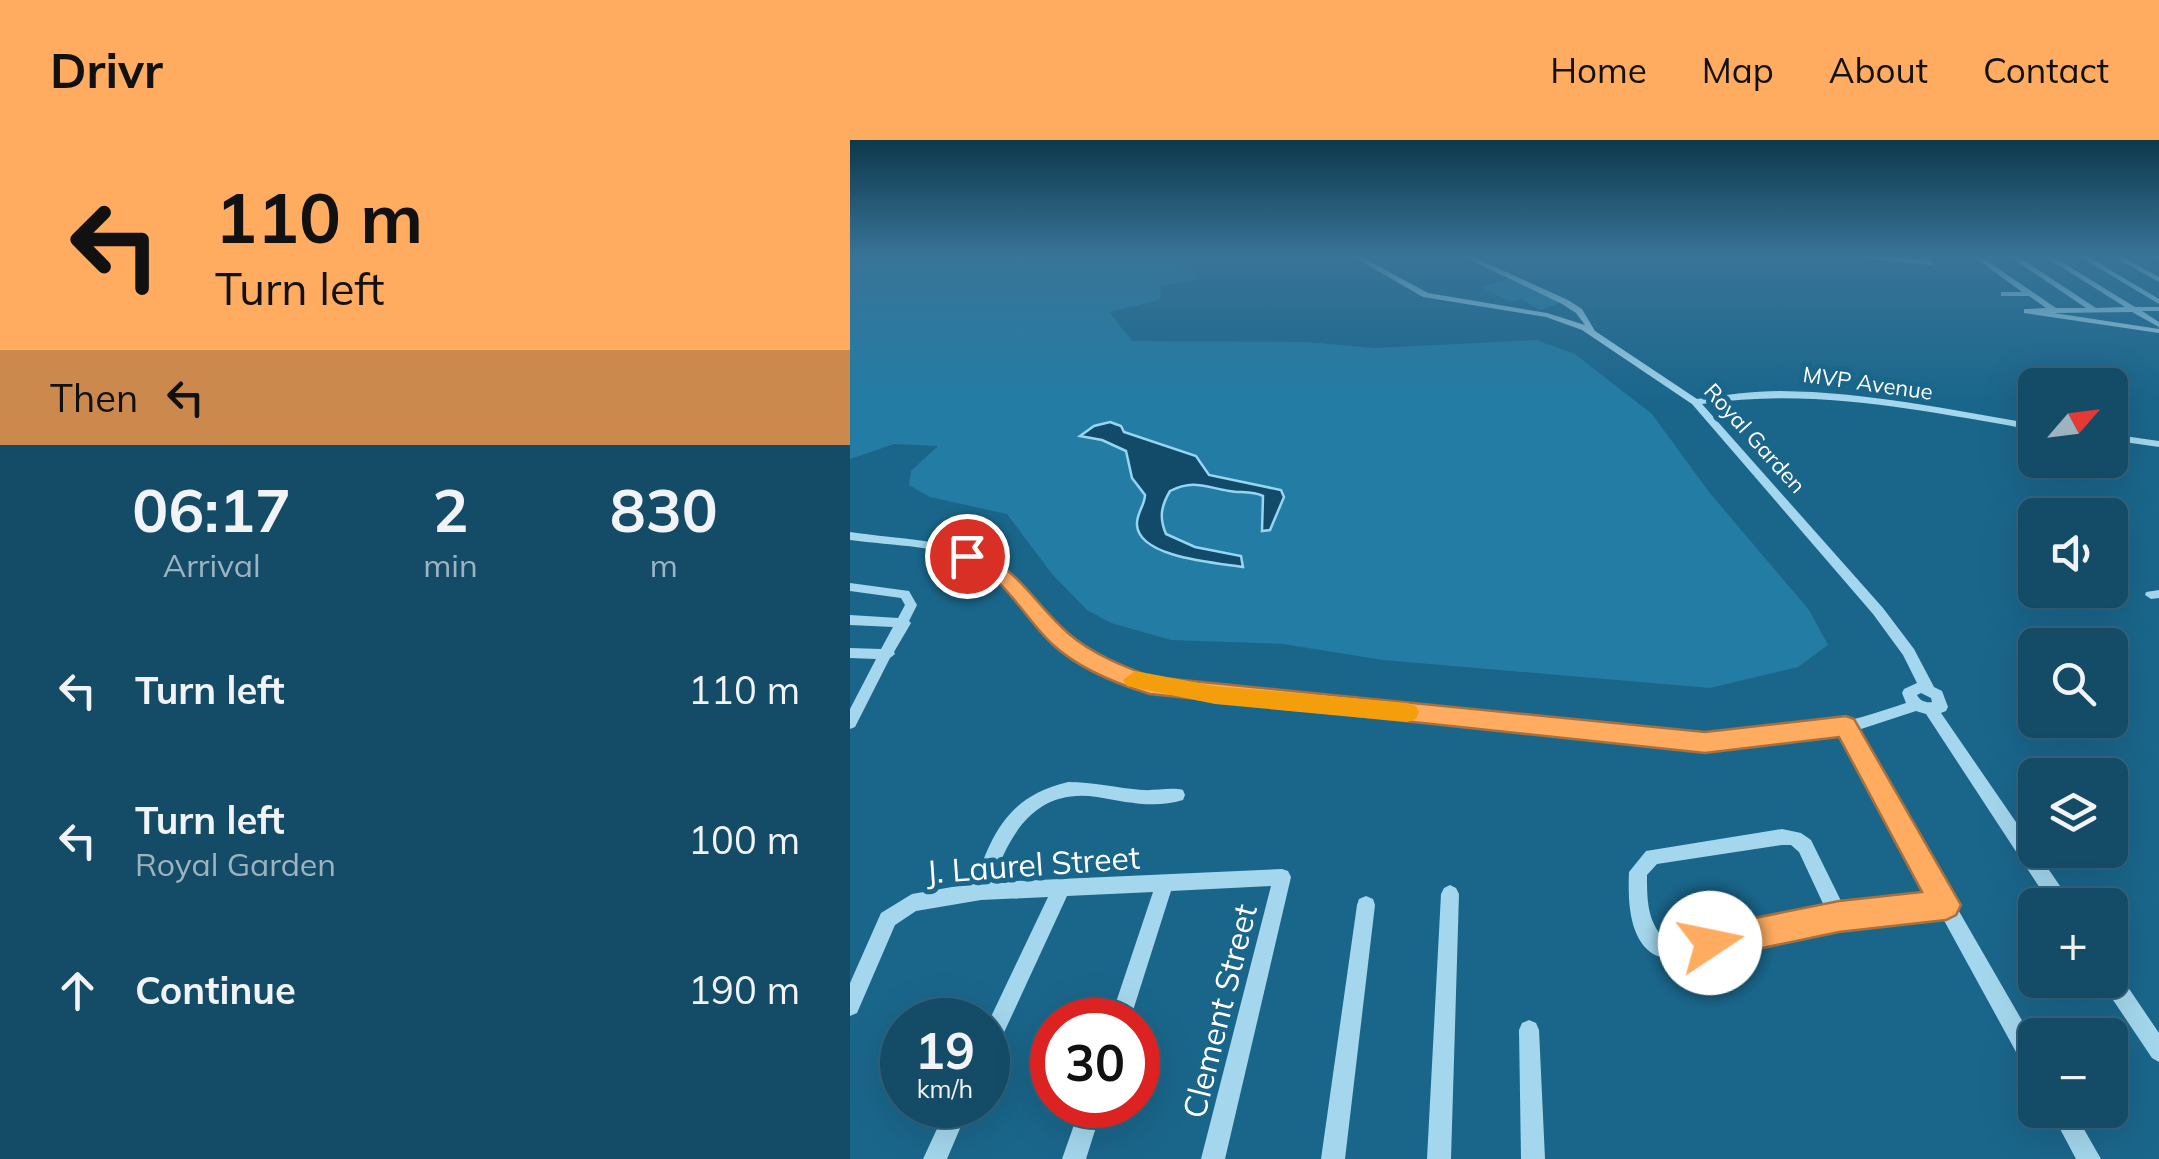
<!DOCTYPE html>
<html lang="en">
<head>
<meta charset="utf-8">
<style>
  body { margin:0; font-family:Mulish,sans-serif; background:#215671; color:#f1f3f6; height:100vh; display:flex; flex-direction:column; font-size:38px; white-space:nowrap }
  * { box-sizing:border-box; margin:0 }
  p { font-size:32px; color:#9db4c0 }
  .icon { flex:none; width:55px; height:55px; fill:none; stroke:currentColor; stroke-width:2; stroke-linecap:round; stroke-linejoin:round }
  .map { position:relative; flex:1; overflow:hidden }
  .details { display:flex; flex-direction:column; background:#144c68; width:850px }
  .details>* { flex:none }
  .hud { background:#ffac61; color:#111; overflow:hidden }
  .needle { width:65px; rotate:62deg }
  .tools { position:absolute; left:1168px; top:228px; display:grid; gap:20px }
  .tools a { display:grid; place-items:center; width:110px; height:110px; border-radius:15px; background:#144c68; box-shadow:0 10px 40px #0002,0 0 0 2px #33637c; font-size:50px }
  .speed { position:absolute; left:30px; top:858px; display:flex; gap:20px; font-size:50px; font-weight:700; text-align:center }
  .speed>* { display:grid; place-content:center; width:130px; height:130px; border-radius:50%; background:#144c68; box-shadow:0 10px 40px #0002,0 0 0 2px #33637c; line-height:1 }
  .speed small { font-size:25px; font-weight:400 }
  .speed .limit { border:15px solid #d22; background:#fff; color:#111 }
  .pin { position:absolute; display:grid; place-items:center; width:85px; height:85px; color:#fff; margin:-42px; border:5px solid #fff; border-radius:50%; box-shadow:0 2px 10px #0007 }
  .me { position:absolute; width:110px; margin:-55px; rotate:79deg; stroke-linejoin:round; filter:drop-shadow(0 0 8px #0008) }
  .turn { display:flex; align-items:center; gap:35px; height:210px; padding:0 50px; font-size:45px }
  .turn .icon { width:130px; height:130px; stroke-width:2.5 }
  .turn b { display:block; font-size:70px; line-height:85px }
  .then { display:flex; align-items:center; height:95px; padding:0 50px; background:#0003; gap:20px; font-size:38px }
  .eta { display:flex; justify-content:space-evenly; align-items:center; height:170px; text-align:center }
  .eta b { font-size:60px; font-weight:700; line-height:70px }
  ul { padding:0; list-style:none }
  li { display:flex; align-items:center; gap:30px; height:150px; padding:0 50px }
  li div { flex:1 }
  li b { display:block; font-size:38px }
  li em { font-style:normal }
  header { display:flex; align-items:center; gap:60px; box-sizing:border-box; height:140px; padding:0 50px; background:#ffac61; color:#111 }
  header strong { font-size:48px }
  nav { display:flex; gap:55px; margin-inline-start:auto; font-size:35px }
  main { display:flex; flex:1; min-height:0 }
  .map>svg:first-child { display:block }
  .green { fill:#237ca4 }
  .water { fill:#114b69; stroke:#97d5f0; stroke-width:2.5 }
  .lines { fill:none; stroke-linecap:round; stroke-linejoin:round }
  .minor { fill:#a4d7ed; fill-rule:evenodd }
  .route { fill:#ffac61; stroke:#a6703f; stroke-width:2.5 }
  .slow { fill:#f59e0b }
  .labels { text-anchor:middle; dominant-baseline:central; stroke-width:10; stroke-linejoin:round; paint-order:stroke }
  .far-street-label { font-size:22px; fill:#fff; stroke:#1a668b }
  .near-street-label { font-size:32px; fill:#fff; stroke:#1a668b }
</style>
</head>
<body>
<header>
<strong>Drivr</strong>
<nav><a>Home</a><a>Map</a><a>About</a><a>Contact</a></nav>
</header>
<main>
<section class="details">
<div class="hud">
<div class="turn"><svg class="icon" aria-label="left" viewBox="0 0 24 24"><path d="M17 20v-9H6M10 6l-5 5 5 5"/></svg><div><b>110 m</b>Turn left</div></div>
<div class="then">Then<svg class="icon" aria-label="left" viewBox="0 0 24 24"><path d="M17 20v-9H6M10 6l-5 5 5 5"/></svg></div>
</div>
<div class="eta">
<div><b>06:17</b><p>Arrival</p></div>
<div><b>2</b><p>min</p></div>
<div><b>830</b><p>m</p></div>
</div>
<ul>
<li><svg class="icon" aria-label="left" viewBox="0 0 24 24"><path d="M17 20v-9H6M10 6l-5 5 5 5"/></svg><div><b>Turn left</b></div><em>110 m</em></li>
<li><svg class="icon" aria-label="left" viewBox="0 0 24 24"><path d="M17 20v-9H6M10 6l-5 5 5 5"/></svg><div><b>Turn left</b><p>Royal Garden</p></div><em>100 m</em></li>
<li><svg class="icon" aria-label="ahead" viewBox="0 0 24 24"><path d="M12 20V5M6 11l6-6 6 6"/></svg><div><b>Continue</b></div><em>190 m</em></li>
</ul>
</section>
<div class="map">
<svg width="1309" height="1019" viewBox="0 0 1309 1019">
  <rect width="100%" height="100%" fill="#1a668b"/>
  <path class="green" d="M0 116H311L342 131 347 139 311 146 310 160 259 172 282 201 456 202 525 208 686 200 725 214 802 274 859 352 959 470 978 505 948 527 860 548 533 520 433 504 321 500 261 483 237 470 202 434 157 374 80 357 59 345 61 331 88 306 44 304 0 319Z
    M658 139 710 163 690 170 671 159 661 162 631 147Z"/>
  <path class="water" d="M260 282 271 286 274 292 346 316 359 335 431 350 434 357 420 390 412 391 413 356C402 351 391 353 379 351 355 347 343 339 320 351 311 366 309 378 316 394L345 407 391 416 393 427C368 423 289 418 287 385 286 374 295 365 295 355L282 338 276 311 252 300 230 296 244 286Z"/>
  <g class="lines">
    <path class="minor" d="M502 116H510L578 153 697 173 735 185 726 173 712 164 612 116H621L718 160 732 169 745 191 847 259C875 255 903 251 931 251 1017 252 1101 270 1185 284V290C1073 271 966 247 852 264L1033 468 1064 509 1084 547 1092 551 1098 567 1096 571 1091 573 1219 759 1221 765H1201L1076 574 1066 571 1005 591 1185 903V935L1177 932 1091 775 989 786 829 819C821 818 812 818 805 815 778 800 778 758 779 732L796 711 932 689 951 693 961 700 994 767 1082 758 992 594C883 617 772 600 663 588 564 577 464 570 365 561 303 551 236 538 191 489 173 468 160 442 135 427 96 405 43 406 0 400V392C45 399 105 399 144 422 170 437 183 464 202 484 240 523 291 537 342 546 430 560 521 563 609 571 727 582 849 605 968 587 998 582 1026 573 1056 563L1052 553 1054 549 1067 543 1053 515 1023 474 842 264 732 190 696 177 573 157ZM1071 553 1081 558 1082 562C1076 563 1070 561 1067 555ZM932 705H941L949 712 976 770 829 799 814 798C797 781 797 759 797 735L807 724Z
      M993 116 1078 119 1084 123 1081 125Z
      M1123 116H1130L1206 168H1236L1159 116H1167L1246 168 1275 167 1194 116H1202L1285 167H1309V171H1292L1309 182V187L1282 172 1204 173 1309 189V193L1174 173V169H1177L1196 168 1179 156H1151V152H1172Z
      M1229 116H1237L1309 159V164Z
      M1263 116H1271L1309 137V142Z
      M1300 116H1309V121L1301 117Z
      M1260 294 1309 301V307L1260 300Z
      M0 443 59 451 67 465 59 481 61 483 44 512 45 514 40 518 5 587 0 589V569L26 519 0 518V508L31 509 43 487 0 485V475L48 478 55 465 51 458 0 451Z
      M1309 450V458L1301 459 1295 455 1296 452Z
      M218 642C243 642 267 648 292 650 306 651 320 647 333 650L335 655 333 660C304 669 277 662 247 657 187 648 160 691 143 742L432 729 438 731 441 737 375 1019H351L421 746 321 751 280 880H260L303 752 217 756 145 912 138 916V883L198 757 131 760 66 771 45 785 7 873 0 876V843L31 773 62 754 125 743C143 690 160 656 218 642Z
      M600 745 606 748 609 754 601 1019H577L591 754 594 748Z
      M516 756 523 759 525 765 495 1019H471L507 765 509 759Z
      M1260 828 1267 831 1309 893V922L1302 918 1253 845 1251 840H1260Z
      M679 880 686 883 689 890 695 1019H671L669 890 672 883Z
      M98 965H120L97 1019H73Z
      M231 965H253L236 1019H212Z
      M1200 970H1223L1251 1019H1226Z"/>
  </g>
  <linearGradient id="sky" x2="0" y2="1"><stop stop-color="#0e384c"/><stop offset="0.45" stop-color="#387498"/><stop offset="1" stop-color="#387498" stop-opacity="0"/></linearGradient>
  <rect width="1309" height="259" fill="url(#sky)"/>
  <path class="route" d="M117 410C166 422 182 462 218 493 242 514 273 526 302 537L855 592 996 576 1004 579 1111 765 1106 775 1096 780 989 792 860 819 849 814 845 803 849 792 860 787 989 761 1072 752 989 597 855 613 300 554C267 544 229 529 202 504 171 475 154 432 110 420V411Z"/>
  <path class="slow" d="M285 531 365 546 557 563 566 566 569 572 566 579 557 582 365 564 277 546 273 540Z"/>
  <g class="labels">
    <g class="far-street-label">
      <text transform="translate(1018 243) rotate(8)">MVP Avenue</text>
      <text transform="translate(905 298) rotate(48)">Royal Garden</text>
    </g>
    <g class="near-street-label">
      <text transform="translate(183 724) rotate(-4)">J. Laurel Street</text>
      <text transform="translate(369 871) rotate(-76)">Clement Street</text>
    </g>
  </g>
</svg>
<div class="tools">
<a><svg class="needle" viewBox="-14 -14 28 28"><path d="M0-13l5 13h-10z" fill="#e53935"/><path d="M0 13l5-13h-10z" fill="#9db4c0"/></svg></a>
<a><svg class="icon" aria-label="sound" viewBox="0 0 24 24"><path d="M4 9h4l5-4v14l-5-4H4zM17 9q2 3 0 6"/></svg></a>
<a><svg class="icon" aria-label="search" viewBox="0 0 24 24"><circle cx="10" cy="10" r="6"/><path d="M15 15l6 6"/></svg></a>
<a><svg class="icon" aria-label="layers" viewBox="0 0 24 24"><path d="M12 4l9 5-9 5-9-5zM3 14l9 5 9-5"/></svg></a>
<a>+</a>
<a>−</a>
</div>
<div class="speed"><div>19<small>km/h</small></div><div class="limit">30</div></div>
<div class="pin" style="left:117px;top:416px;background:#d93025"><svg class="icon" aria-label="arrive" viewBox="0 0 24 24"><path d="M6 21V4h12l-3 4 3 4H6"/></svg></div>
<svg class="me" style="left:860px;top:803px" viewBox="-20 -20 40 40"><circle r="19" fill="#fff"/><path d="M0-13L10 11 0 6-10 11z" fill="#ffac61"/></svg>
</div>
</main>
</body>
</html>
